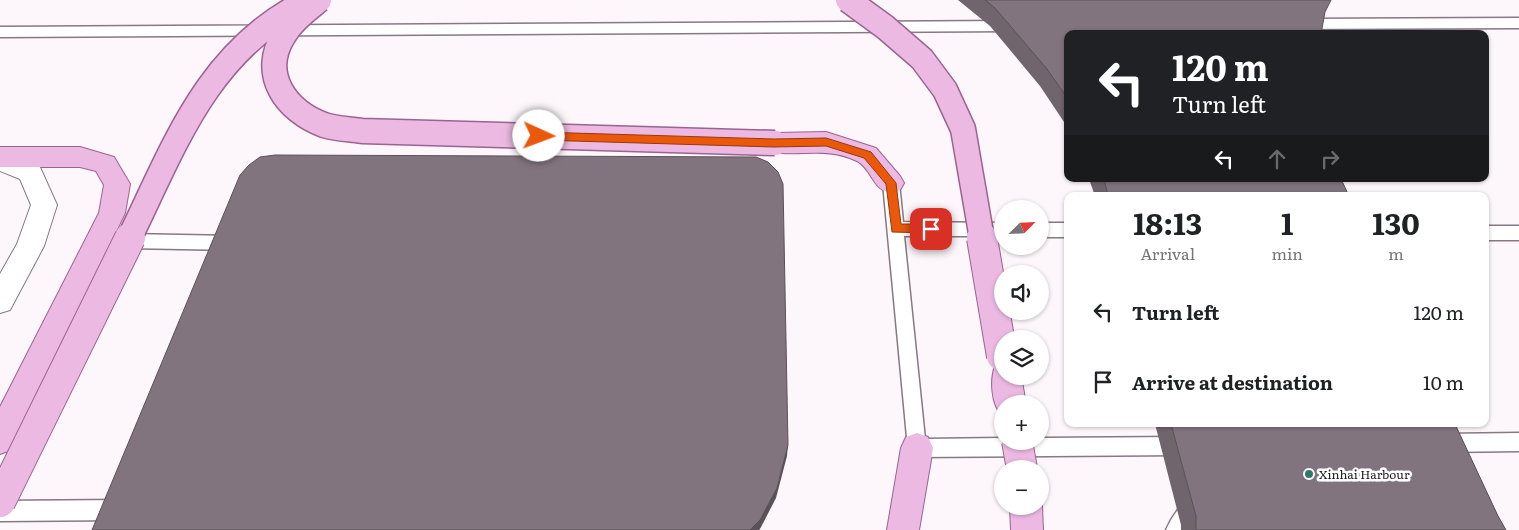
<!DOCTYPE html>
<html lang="en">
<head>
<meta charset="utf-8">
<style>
  body { margin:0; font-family:Literata,serif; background:#f2f2f2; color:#202124; height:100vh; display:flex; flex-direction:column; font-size:19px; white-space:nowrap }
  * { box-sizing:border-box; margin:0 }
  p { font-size:16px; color:#757577 }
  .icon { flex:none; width:28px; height:28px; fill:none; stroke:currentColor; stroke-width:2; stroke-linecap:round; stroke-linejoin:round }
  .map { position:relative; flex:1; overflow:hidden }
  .side { position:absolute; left:1064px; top:192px; width:425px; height:235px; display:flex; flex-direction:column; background:#fff; border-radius:10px; box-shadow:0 1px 4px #0004 }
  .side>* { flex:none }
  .banner { position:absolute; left:1064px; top:30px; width:425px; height:152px; border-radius:10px; box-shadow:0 1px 4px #0004; background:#202124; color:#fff; overflow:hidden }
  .needle { width:32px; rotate:66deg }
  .controls { position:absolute; left:994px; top:200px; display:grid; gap:10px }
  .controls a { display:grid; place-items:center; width:55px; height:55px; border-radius:50%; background:#fff; box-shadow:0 1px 4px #0004; font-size:25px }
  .pin { position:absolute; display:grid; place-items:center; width:42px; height:42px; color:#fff; margin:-21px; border-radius:10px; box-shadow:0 2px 8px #0006 }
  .me { position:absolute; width:55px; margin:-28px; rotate:92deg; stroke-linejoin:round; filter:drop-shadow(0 0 4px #0008) }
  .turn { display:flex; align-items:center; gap:18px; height:105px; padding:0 25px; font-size:22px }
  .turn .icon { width:65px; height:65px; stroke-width:2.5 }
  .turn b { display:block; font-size:35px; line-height:42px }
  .lanes { display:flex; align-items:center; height:48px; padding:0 25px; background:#0003; justify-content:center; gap:25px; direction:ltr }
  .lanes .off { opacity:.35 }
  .eta { display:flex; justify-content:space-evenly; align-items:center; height:85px; text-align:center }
  .eta b { font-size:30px; font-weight:700; line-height:35px }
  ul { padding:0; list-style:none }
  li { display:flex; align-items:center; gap:15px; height:70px; padding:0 25px }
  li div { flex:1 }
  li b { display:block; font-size:19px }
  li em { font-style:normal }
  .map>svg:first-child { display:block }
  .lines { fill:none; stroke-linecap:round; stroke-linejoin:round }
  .service-casing { stroke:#877883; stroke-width:3 }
  .minor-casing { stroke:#877883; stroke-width:2 }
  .primary-casing { stroke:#9c6391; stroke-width:2 }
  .service { fill:#fff; fill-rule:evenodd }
  .minor { fill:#fff; fill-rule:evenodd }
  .primary { fill:#ecb9e2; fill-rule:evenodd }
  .primary-bridge-far1-casing { stroke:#9c6391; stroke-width:27; stroke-linecap:butt }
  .primary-bridge-casing { stroke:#9c6391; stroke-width:32; stroke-linecap:butt }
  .primary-bridge-far1 { stroke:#ecb9e2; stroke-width:24 }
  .primary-bridge { stroke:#ecb9e2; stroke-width:30 }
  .wall { fill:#70646d }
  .shaded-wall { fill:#5b5159 }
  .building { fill:#82747f; stroke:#5b5159 }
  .route { fill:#ea580c; stroke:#983908 }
  .poi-dot { fill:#31786f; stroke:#fff; stroke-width:2 }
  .labels { text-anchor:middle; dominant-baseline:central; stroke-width:5; stroke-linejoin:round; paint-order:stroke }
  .poi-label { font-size:12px; fill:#1f1a1e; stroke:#fff; text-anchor:start }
</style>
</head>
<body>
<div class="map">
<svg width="1519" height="530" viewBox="0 0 1519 530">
  <rect width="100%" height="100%" fill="#fdf7fc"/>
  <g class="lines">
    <g class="service-casing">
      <path id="service" d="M1519 18V28L1301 29 1296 27 1294 24 1296 21 1301 19Z
        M1012 21 1017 23 1019 26 1017 29 1012 31 0 37V27Z
        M891 177 896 179 899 183 903 222 1002 223V236H904L925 439 1002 438V441H1040V438L1182 437 1189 440 1191 446 1189 452 1182 455 917 457 910 454 908 448 883 183 886 179Z
        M1040 223H1068V237H1040Z
        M1485 226H1519V240H1485Z
        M128 234 233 236 239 238 241 243 239 248 233 250 128 248 122 246 120 241 122 236Z
        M1519 433V451L1444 452 1437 449 1435 443 1437 437 1444 434Z
        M1194 496 1201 499 1204 506 1188 530H1166C1171 518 1182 501 1194 496Z
        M123 500 130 503 133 510 130 517 123 520 0 521V501Z"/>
    </g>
    <g class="minor-casing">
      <path id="minor" d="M0 150 39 165 57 205 44 246 10 310 0 313V274L17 244 31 205 20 179 0 171Z"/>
    </g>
    <g class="primary-casing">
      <path id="primary" d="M826 132 876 148 900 176 904 183 900 190C873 199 875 171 857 161 824 145 796 159 766 150L763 143 766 136 775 133Z
        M0 147H80L114 157 130 184 125 213 11 450 0 454V407L99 213 104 185 96 171 80 167H0Z
        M1002 364V376H1021L1026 404H1002V415C991 405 990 379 995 366Z
        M917 433 928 437 933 448 919 530H887L901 448 906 437Z
        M1040 501 1042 506 1043 530H1011L1010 506H1040Z"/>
    </g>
    <use href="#service" class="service"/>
    <use href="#minor" class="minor"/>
    <use href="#primary" class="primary"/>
    <g class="primary-bridge-far1-casing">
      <path id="primary-bridge-far1" d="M319 0C306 11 292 21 284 35 259 74 286 111 324 125 336 129 350 129 362 131L775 143
        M848 0 885 27 922 59 945 90 963 129 982 239
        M129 239C174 147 206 54 302 4"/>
    </g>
    <g class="primary-bridge-casing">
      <path id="primary-bridge" d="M982 238 1002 356
        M1017 441 1022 469
        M0 502 130 238"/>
    </g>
    <use href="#primary-bridge-far1" class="primary-bridge-far1"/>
    <use href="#primary-bridge" class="primary-bridge"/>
  </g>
  <path class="wall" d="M958 0H1331L1068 34V128L1040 86 990 26Z
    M1089 179H1341L1349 196H1095Z
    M1155 424H1455L1498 516 1506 530H1181V525Z"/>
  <path class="shaded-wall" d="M788 445 787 456 776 498 760 529 759 530H750Z"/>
  <path class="building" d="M985 0H1331L1325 12 1321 34H1068V99L1047 69 995 8Z
    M275 155 756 157 768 162 778 172 783 184 788 445 777 488 760 520 750 530H92L240 175 249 165 260 157Z
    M1104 179H1341L1349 196H1108Z
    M1171 424H1455L1498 516 1506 530H1196V516Z"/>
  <path class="route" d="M539 132 774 139 826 138 871 152 896 183 901 224H931L937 229 931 233 892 232 886 184 864 158 826 146 774 147 539 140 533 136Z"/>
  <circle class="poi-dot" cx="1309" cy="474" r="5"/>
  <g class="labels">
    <g class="poi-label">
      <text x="1319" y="474">Xinhai Harbour</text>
    </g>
  </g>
</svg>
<div class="controls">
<a><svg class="needle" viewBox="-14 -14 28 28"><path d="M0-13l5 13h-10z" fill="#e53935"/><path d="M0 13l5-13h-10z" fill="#757577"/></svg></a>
<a><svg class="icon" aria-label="sound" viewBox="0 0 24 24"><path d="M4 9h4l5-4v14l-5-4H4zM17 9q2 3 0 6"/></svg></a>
<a><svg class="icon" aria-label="layers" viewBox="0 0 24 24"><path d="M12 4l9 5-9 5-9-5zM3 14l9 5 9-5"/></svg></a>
<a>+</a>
<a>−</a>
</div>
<div class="pin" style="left:931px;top:229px;background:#d93025"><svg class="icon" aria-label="arrive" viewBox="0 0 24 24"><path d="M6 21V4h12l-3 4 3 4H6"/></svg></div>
<svg class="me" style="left:539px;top:136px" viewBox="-20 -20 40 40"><circle r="19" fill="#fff"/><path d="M0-13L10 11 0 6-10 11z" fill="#ea580c"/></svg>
<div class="banner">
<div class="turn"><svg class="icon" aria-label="left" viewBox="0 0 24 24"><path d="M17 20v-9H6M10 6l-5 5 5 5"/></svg><div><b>120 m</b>Turn left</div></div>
<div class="lanes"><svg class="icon" aria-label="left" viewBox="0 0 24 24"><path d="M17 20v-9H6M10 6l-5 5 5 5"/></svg><svg class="icon off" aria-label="ahead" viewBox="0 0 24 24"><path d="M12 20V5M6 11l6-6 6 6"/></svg><svg class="icon off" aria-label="right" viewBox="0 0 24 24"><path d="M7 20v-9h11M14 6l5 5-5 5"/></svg></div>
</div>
<section class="side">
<div class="eta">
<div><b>18:13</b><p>Arrival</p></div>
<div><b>1</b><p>min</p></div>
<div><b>130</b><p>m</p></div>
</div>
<ul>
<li><svg class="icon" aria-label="left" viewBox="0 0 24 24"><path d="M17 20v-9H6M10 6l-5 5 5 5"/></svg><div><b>Turn left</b></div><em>120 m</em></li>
<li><svg class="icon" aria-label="arrive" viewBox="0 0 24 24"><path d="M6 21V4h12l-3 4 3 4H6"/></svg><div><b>Arrive at destination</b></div><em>10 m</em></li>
</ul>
</section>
</div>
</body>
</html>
